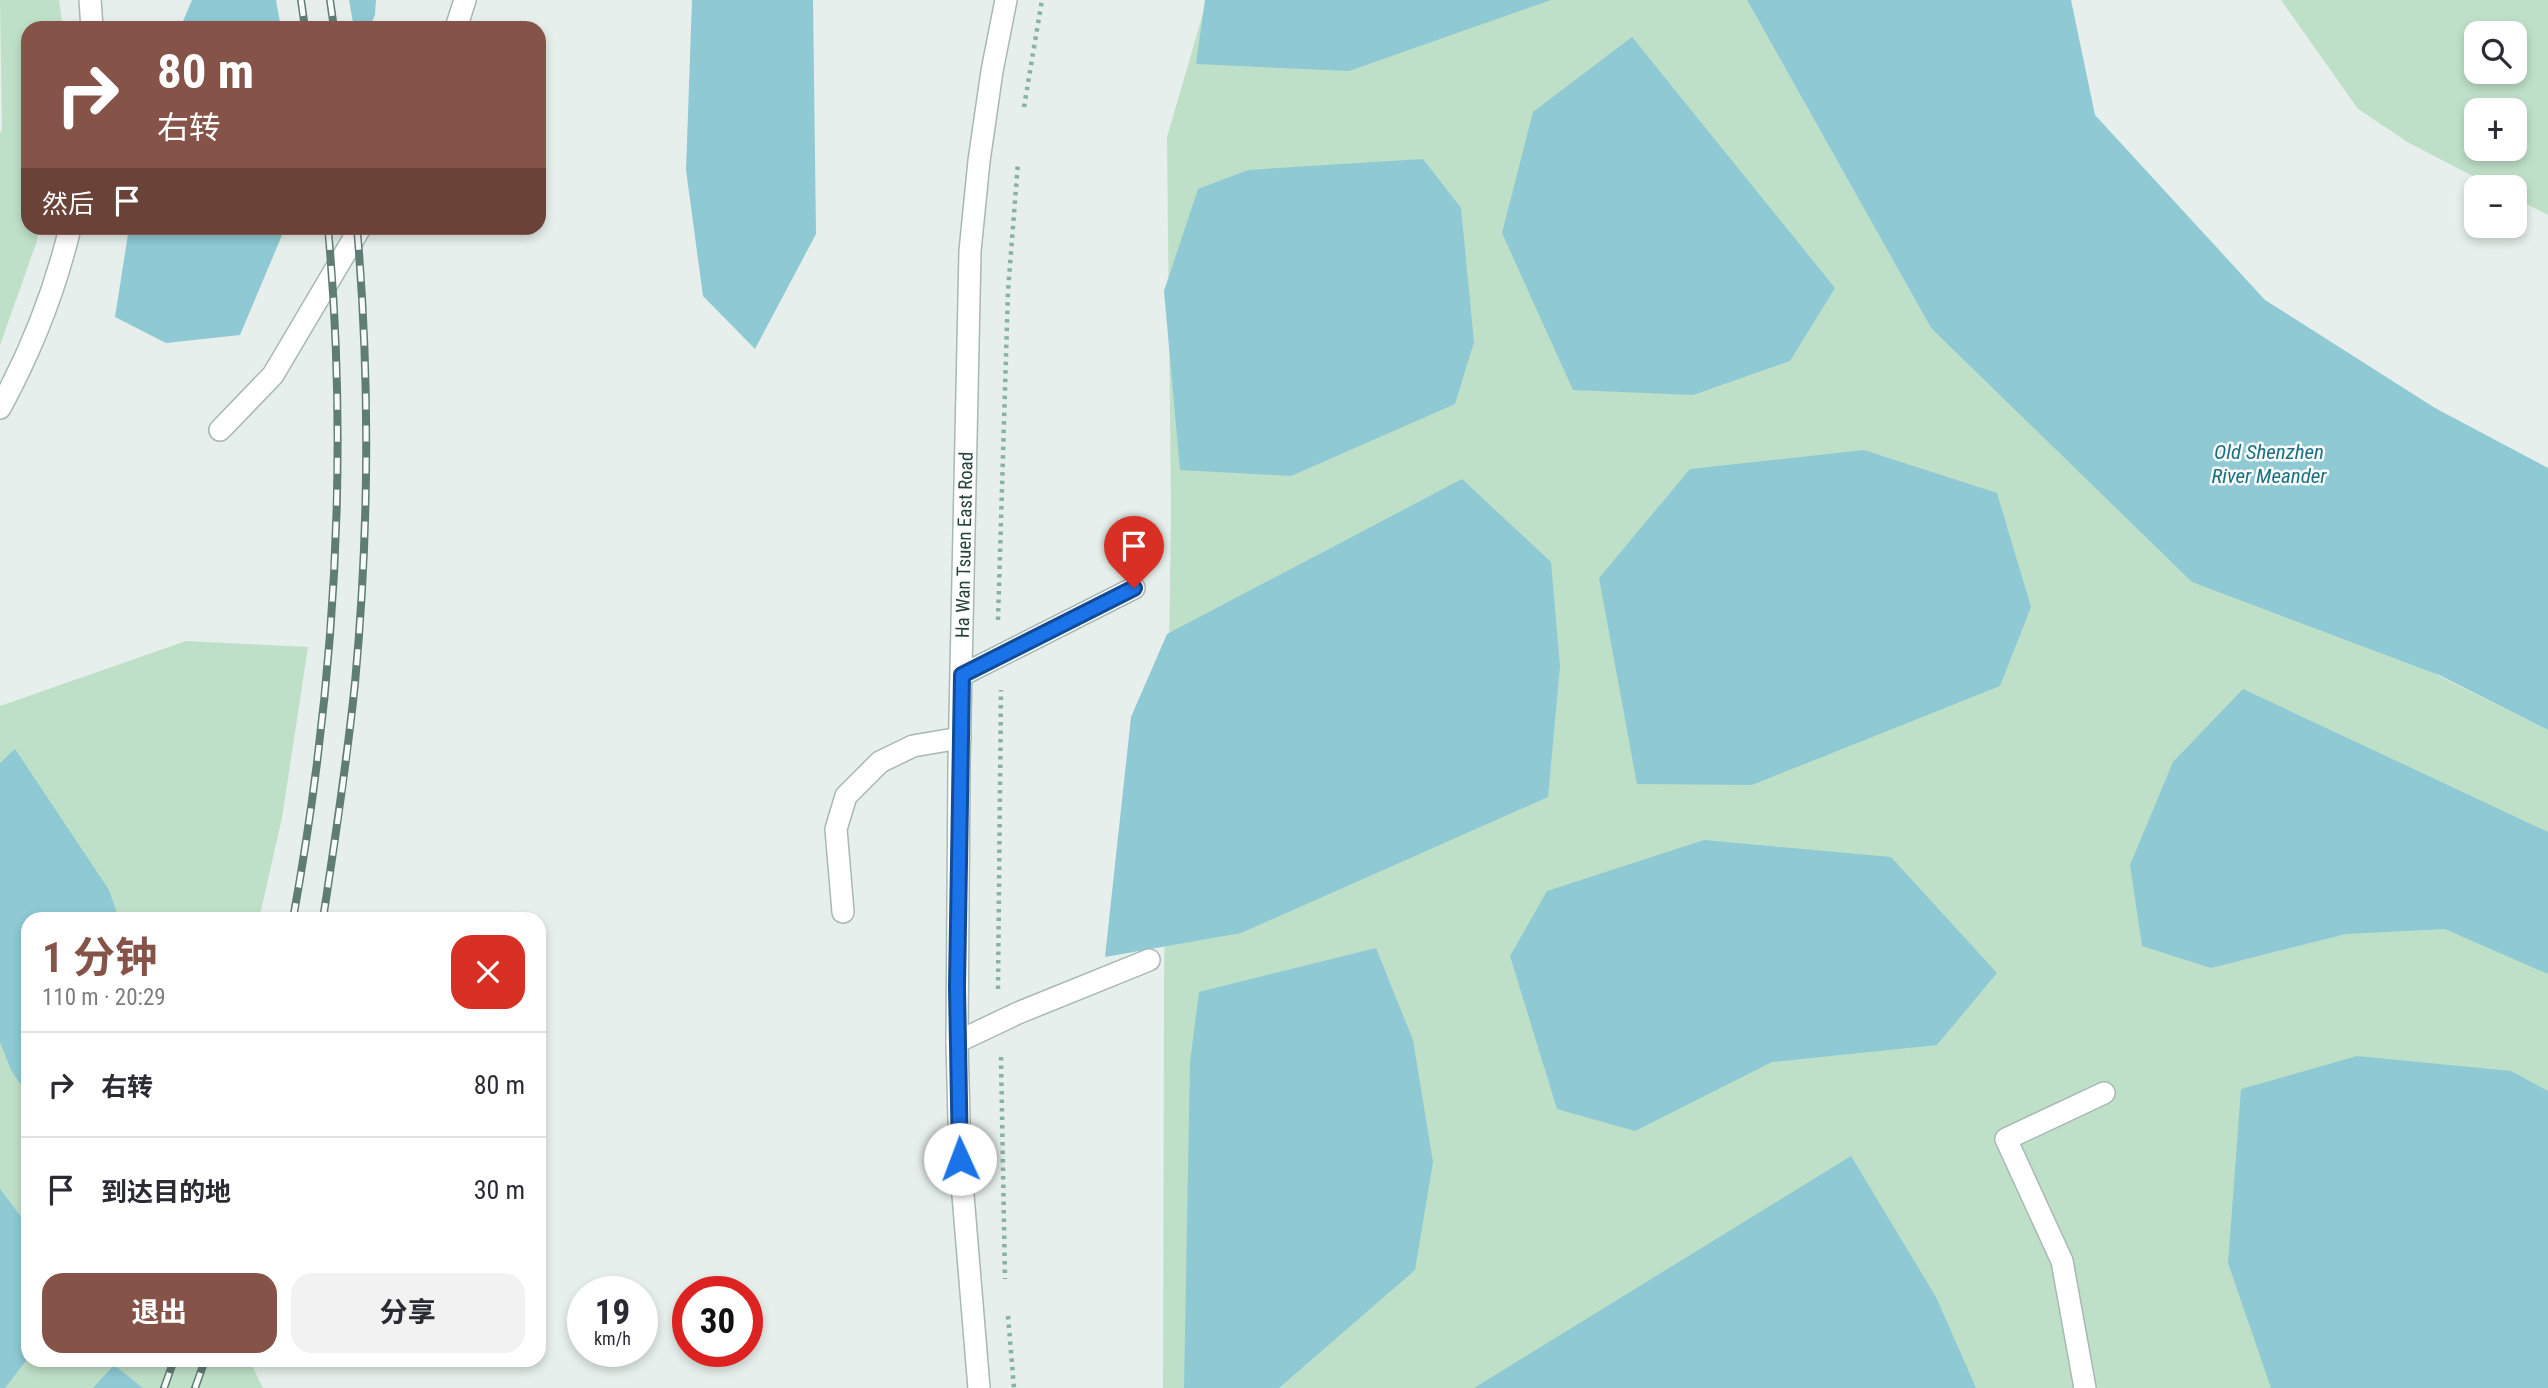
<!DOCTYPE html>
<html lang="zh">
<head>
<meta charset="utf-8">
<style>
  body { margin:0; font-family:"Roboto Condensed","Noto Sans SC",sans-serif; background:#f2f2f3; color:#2b2b33; height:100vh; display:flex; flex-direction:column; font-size:26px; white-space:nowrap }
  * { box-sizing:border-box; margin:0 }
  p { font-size:23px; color:#7c7c81 }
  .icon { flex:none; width:38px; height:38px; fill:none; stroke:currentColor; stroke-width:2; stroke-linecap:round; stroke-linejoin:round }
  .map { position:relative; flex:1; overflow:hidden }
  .drawer { position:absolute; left:21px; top:912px; width:525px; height:455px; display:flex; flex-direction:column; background:#fff; border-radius:21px; box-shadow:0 4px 10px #0003 }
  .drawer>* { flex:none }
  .hud { position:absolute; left:21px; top:21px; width:525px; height:214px; border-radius:21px; box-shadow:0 4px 10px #0003; background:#855347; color:#fff; overflow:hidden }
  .fabs { position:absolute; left:2464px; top:21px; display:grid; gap:14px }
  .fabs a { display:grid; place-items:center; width:63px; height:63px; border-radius:14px; background:#fff; box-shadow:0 4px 10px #0003; font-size:35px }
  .speed { position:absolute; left:567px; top:1276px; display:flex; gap:14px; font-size:35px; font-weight:700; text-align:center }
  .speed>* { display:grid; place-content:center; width:91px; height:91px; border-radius:50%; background:#fff; box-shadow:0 4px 10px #0003; line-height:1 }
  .speed small { font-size:18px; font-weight:400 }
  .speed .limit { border:10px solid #d22; background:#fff; color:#111 }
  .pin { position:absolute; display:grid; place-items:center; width:60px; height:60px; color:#fff; margin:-72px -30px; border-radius:50% 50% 50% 0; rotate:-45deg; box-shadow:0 0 7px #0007 }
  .pin .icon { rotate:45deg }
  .me { position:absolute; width:77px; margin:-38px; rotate:358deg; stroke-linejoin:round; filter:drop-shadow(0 0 5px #0008) }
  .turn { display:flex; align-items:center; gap:24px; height:147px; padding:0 21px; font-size:32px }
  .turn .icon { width:91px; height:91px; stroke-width:2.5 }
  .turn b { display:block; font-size:49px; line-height:60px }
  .then { display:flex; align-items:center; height:66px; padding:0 21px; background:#0003; gap:14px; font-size:26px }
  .round { display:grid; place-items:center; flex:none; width:74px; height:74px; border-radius:21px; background:#f2f2f3 }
  .overview { display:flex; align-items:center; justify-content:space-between; height:119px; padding:0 21px }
  h1 { font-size:42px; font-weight:700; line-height:52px; color:#855347 }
  .button { display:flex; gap:14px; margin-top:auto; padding:14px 21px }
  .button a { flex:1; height:80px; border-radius:21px; background:#855347; color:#fff; font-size:28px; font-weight:700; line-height:80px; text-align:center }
  .button a+a { background:#f2f2f3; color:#2b2b33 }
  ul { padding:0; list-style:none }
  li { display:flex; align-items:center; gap:21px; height:105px; padding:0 21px; border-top:2px solid #e1e1e2 }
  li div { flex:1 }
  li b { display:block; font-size:26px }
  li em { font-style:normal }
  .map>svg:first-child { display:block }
  .green { fill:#bfe0c8; fill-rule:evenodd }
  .water { fill:#8ec9d4 }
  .pier { fill:#e6efeb }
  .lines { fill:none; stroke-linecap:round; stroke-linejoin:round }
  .service-casing { stroke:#a8b8b2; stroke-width:24 }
  .minor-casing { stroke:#a8b8b2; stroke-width:24 }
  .tertiary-casing { stroke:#a8b8b2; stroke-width:24 }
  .path { stroke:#86b3a5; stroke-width:4.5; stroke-dasharray:3.5 5; stroke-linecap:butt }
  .service { stroke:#fff; stroke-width:21 }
  .minor { stroke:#fff; stroke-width:21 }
  .tertiary { stroke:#fff; stroke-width:21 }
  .rail-casing { stroke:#5f7d75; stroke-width:8 }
  .rail { stroke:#f7fbf9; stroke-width:5; stroke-dasharray:16; stroke-linecap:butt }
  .route-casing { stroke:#114b97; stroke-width:18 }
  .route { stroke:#1a73e8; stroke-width:12 }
  .labels { text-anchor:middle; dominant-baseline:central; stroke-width:5; stroke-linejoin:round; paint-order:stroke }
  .street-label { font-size:19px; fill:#24423a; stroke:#f7fbf9 }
  .water-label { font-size:21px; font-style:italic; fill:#1c6f80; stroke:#f7fbf9 }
</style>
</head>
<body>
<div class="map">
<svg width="2548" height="1388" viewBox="0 0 2548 1388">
  <rect width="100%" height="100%" fill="#e6efeb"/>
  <path class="green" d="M0 0H59L63 28H28V228H38L37 241 0 345V134L2 129Z
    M1207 0H1747L1931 328 2439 676 2548 730V1388H1163L1164 982 1171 514 1167 137Z
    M2281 0H2548V215L2515 198V187H2494L2409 143 2358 109ZM2476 33H2515V72H2476ZM2476 110H2515V149H2476Z
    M186 641 308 647 282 818 259 919H28V1360H249L263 1388H0V706Z"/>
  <path class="water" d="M192 0H376L375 15 369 28H180Z
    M692 0H813L816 234 755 349 703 296 686 170Z
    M1205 0H1551L1349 71 1196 64Z
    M1747 0H2071L2095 115 2265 300 2435 408 2548 468V730L2439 675 2192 582 1931 328Z
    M1632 37 1835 288 1790 361 1693 395 1573 390 1502 233 1533 112Z
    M1423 159 1461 208 1474 342 1455 404 1291 476 1180 470 1164 291 1198 189 1248 170Z
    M129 228H285L240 335 166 343 115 317Z
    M1864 450 1997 493 2031 607 2000 686 1752 785 1637 784 1599 578 1690 469Z
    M1462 479 1551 562 1560 666 1548 797 1241 933 1105 957 1131 717 1167 634Z
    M2243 689 2548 832V974L2445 929 2346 934 2211 968 2142 946 2130 865 2173 762Z
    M15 749 109 890 119 919H28V1096L11 1070 0 1042V763Z
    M1704 840 1891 857 1997 973 1937 1045 1772 1062 1635 1131 1557 1109 1510 956 1547 891Z
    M1376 948 1413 1040 1433 1162 1415 1270 1279 1388H1184L1190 1062 1199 992Z
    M2357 1056 2511 1071 2548 1091V1388H2271L2228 1263 2241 1089Z
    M1851 1156 1936 1297 1976 1388H1474Z
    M0 1189 28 1226V1358L5 1388H0Z
    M114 1365 143 1388H93Z"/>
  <path class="pier" d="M276 0H349L354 28H281Z"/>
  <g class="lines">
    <g class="service-casing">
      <path id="service" d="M456 28 465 0
        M220 430 273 375 360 228
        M962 675 1134 588
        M843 912 836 829 846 796 880 762 913 746 960 738
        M957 1042 1018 1013 1149 960
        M2085 1388 2062 1261 2006 1139 2104 1093"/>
    </g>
    <g class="minor-casing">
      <g id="minor">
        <path id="s1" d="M979 1388 960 1159 957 1042 959 765 970 251 979 161 992 71 1006 0"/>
      </g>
    </g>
    <g class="tertiary-casing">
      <path id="tertiary" d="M90 0 92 28
        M0 408C31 351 55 291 70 228"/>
    </g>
    <path class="path" d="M1024 107 1042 0
      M998 620 1008 291 1018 162
      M998 989 1001 690
      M1001 1057 1005 1279
      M1008 1316 1014 1388"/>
    <use href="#service" class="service"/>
    <use href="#minor" class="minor"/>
    <use href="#tertiary" class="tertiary"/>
    <g class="rail-casing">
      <path id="rail" d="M301 0 305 28
        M330 0 334 28
        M293 919C334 693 349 457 328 228
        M323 919C335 840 347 762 355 683 369 532 370 378 357 228
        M164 1388 174 1360
        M195 1388 205 1360"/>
    </g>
    <use href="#rail" class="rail"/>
  </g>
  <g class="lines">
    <g class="route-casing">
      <path id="route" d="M960 1159 957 987 962 675 1134 588"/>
    </g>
    <use href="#route" class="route"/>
  </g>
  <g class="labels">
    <g class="street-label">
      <text stroke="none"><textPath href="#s1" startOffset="844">Ha Wan Tsuen East Road</textPath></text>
    </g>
    <g class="water-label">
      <text x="2269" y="452">Old Shenzhen<tspan x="2269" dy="24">River Meander</tspan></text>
    </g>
  </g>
</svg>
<div class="fabs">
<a><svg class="icon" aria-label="search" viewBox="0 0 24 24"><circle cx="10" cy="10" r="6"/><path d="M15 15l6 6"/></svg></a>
<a>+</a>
<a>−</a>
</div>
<div class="speed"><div>19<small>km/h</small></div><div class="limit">30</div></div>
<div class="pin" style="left:1134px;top:588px;background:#d93025"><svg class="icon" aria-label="arrive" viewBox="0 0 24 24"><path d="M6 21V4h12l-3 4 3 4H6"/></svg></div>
<svg class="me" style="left:960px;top:1159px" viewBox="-20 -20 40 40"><circle r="19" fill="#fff"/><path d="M0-13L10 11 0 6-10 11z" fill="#1a73e8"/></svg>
<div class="hud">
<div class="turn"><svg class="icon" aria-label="right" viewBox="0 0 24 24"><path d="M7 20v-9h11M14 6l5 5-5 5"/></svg><div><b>80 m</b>右转</div></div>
<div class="then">然后<svg class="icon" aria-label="arrive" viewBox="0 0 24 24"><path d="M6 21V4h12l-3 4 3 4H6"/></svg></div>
</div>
<section class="drawer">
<div class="overview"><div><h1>1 分钟</h1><p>110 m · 20:29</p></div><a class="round" style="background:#d93025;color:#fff"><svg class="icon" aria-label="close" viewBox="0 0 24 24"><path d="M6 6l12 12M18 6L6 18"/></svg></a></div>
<ul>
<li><svg class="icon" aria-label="right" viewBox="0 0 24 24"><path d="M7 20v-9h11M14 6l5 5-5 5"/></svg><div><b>右转</b></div><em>80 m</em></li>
<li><svg class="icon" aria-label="arrive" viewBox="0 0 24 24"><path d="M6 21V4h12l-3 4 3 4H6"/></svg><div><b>到达目的地</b></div><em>30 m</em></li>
</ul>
<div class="button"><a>退出</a><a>分享</a></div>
</section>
</div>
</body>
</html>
